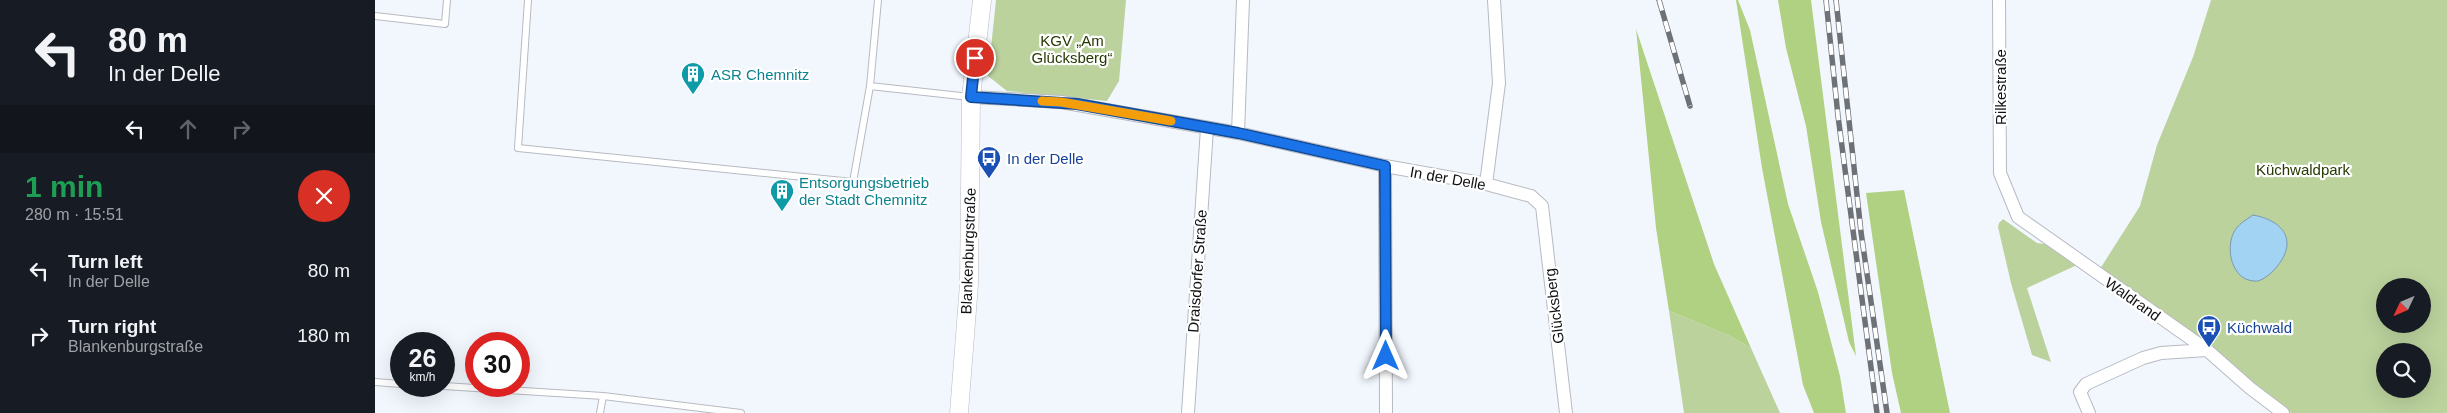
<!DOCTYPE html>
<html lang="en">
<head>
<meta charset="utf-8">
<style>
  body { margin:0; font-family:Arial,sans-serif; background:#20242c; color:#f1f3f6; height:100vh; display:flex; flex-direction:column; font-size:19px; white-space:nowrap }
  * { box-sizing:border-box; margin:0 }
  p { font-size:16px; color:#9ea1a6 }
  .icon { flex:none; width:28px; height:28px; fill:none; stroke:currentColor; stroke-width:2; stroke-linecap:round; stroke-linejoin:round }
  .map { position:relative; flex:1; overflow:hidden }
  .details { display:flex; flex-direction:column; background:#171b24; width:375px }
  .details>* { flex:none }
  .top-card { background:#171b24; color:#f1f3f6; overflow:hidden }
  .needle { width:32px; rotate:226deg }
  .fabs { position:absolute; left:2001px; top:278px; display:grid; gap:10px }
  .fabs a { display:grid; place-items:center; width:55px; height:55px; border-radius:50%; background:#171b24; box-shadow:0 5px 20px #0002; font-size:25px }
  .speed { position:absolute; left:15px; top:332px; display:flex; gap:10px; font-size:25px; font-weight:700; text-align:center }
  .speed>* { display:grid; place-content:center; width:65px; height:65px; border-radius:50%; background:#171b24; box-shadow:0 5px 20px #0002; line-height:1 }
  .speed small { font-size:12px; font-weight:400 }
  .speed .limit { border:8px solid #d22; background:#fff; color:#111 }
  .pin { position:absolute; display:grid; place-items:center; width:42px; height:42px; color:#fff; margin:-21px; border:2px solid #fff; border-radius:50%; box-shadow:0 1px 5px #0007 }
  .me { position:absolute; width:55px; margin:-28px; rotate:0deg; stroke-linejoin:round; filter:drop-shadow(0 0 4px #0008) }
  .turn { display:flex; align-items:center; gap:18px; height:105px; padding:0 25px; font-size:22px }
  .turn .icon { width:65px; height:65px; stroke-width:2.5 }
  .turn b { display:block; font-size:35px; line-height:42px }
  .lanes { display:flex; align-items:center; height:48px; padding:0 25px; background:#0003; justify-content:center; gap:25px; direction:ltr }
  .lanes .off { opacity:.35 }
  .round { display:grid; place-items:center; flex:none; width:52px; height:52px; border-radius:26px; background:#20242c }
  .head { display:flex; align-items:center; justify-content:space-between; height:85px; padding:0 25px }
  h1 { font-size:30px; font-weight:600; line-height:38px; color:#1e9e55 }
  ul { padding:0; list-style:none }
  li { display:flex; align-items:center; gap:15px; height:65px; padding:0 25px }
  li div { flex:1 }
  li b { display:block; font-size:19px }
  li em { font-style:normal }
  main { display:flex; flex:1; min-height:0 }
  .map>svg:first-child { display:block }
  .green { fill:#bbd29d; fill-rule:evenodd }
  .forest { fill:#b0d182 }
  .water { fill:#a3d3f3; stroke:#7799b0 }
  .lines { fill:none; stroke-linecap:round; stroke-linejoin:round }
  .service-casing { stroke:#b7bac1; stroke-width:8 }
  .minor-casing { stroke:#b7bac1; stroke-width:14 }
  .secondary-casing { stroke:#b7bac1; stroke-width:19 }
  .service { stroke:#fff; stroke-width:6 }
  .minor { stroke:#fff; stroke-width:12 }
  .secondary { stroke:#fff; stroke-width:18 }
  .rail-casing { stroke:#6e7276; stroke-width:5.5 }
  .rail { stroke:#fff; stroke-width:4; stroke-dasharray:11; stroke-linecap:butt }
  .route-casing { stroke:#114b97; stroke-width:12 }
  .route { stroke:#1a73e8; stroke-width:9 }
  .slow { stroke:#f59e0b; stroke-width:9 }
  .labels { text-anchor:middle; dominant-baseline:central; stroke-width:4.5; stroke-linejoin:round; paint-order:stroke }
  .park-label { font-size:15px; fill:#263900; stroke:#fff }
  .culture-label { font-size:15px; fill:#0d838f; stroke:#fff; text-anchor:start }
  .street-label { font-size:15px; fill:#0f1113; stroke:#fff }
  .transit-label { font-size:15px; fill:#164399; stroke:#fff; text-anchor:start }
</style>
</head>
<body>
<main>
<section class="details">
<div class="top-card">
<div class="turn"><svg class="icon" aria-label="left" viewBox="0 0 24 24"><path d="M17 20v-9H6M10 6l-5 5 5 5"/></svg><div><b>80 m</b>In der Delle</div></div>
<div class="lanes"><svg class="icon" aria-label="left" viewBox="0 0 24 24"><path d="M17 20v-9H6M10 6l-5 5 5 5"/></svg><svg class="icon off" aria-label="ahead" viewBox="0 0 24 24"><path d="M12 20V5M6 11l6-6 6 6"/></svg><svg class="icon off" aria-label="right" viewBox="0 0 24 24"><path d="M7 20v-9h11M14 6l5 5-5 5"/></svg></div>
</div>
<div class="head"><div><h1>1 min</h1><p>280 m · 15:51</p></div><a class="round" style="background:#d93025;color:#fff"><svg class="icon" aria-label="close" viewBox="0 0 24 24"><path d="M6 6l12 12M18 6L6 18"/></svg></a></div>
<ul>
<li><svg class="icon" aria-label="left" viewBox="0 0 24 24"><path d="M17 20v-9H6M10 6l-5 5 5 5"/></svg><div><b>Turn left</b><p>In der Delle</p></div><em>80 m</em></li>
<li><svg class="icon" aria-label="right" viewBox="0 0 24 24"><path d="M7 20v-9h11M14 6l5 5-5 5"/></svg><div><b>Turn right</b><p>Blankenburgstraße</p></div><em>180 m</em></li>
</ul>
</section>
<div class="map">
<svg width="2072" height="413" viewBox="0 0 2072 413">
  <rect width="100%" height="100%" fill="#f2f7fe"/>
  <path class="green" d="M621 0H751L744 81 732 101 632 91 613 76Z
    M1836 0H2072V413H1916L1723 272 1765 206 1782 145 1818 57ZM2010 286H2048V324H2010ZM2010 351H2048V389H2010Z
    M1628 219 1662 243 1670 244 1702 265 1652 288 1676 362 1657 355 1636 283 1623 227 1624 223Z
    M1294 311 1353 335 1376 348 1405 413H1309Z"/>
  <path class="forest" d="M1361 0H1363L1375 30 1413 204 1443 292 1465 376 1471 413H1439L1428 385 1387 168Z
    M1403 0H1436L1481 356 1474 342 1446 222 1431 126 1411 48Z
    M1261 29 1339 264 1376 348 1353 335 1294 311 1281 228Z
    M1529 190 1575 413H1526L1517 373 1491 193Z"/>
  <path class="water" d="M1878 215C1915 222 1923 247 1896 273 1891 277 1885 282 1879 281 1857 280 1850 249 1859 232 1863 224 1871 220 1878 215Z"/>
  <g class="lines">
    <g class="service-casing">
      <path id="service" d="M153 0 143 148 478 182 495 86
        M503 0 495 86 595 97
        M0 16 70 24 72 0
        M0 382 26 384
        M69 386 228 396 366 413
        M225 413 228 396"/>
    </g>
    <g class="minor-casing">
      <path id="minor" d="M1624 0 1625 173 1643 217 1832 350 1875 388 1908 413
        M596 97 686 102 863 133 1010 166 1111 184 1156 196 1167 206 1191 413
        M863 133 868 0
        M1010 166 1011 413
        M1111 184 1124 83 1119 0
        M813 413 832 128
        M1714 413 1705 392 1711 384 1768 358 1786 353 1832 350"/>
    </g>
    <g class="secondary-casing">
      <path id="secondary" d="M584 413 594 284 596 97 607 0"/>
    </g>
    <use href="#service" class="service"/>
    <use href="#minor" class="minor"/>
    <use href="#secondary" class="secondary"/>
    <g class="rail-casing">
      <path id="rail" d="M1284 0 1315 106
        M1451 0 1463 116 1502 413
        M1461 0 1486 232 1512 413"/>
    </g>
    <use href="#rail" class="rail"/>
  </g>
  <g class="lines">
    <g class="route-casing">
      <path id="route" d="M600 58 596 97 702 104 863 133 1010 166 1011 356"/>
    </g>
    <use href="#route" class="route"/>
    <path class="slow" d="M667 101 686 102 796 121"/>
  </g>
  <defs>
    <g id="building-pin" transform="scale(1.25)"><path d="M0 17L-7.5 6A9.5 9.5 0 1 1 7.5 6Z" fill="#0f9aa8" stroke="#fff"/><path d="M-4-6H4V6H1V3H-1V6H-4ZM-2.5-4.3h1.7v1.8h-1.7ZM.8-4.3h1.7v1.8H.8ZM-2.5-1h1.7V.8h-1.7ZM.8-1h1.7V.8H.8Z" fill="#fff"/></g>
    <g id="bus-pin" transform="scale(1.25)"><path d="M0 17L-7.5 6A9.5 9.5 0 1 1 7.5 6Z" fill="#1a4fb4" stroke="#fff"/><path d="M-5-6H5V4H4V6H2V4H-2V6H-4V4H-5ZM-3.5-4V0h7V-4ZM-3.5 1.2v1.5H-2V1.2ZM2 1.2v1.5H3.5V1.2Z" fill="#fff"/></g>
  </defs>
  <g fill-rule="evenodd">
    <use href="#building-pin" x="318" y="74"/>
    <use href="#bus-pin" x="614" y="158"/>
    <use href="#building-pin" x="407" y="191"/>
    <use href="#bus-pin" x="1834" y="327"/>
  </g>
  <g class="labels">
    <g class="park-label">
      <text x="697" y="40">KGV „Am<tspan x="697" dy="17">Glücksberg“</tspan></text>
      <text x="1928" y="169">Küchwaldpark</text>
    </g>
    <g class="culture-label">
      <text x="336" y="74">ASR Chemnitz</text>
      <text x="424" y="182">Entsorgungsbetrieb<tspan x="424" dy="17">der Stadt Chemnitz</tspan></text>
    </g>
    <g class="street-label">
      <text transform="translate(1625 87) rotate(-90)">Rilkestraße</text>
      <text transform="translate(1073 178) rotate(10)">In der Delle</text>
      <text transform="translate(593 251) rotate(-88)">Blankenburgstraße</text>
      <text transform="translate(822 271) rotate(-86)">Draisdorfer Straße</text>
      <text transform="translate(1758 299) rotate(35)">Waldrand</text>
      <text transform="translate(1179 306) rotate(-97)">Glücksberg</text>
    </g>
    <g class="transit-label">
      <text x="632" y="158">In der Delle</text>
      <text x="1852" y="327">Küchwald</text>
    </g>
  </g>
</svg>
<div class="fabs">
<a><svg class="needle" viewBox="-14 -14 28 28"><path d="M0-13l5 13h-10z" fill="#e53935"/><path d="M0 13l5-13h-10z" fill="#9ea1a6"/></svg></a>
<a><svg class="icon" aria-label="search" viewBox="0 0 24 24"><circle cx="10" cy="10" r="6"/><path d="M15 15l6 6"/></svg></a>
</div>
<div class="speed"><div>26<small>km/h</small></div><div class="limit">30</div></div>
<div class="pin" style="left:600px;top:58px;background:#d93025"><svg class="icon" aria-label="arrive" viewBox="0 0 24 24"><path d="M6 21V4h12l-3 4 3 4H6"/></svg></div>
<svg class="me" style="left:1011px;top:356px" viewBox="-20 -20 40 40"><path d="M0-17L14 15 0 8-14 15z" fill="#1a73e8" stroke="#fff" stroke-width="4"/></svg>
</div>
</main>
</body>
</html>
